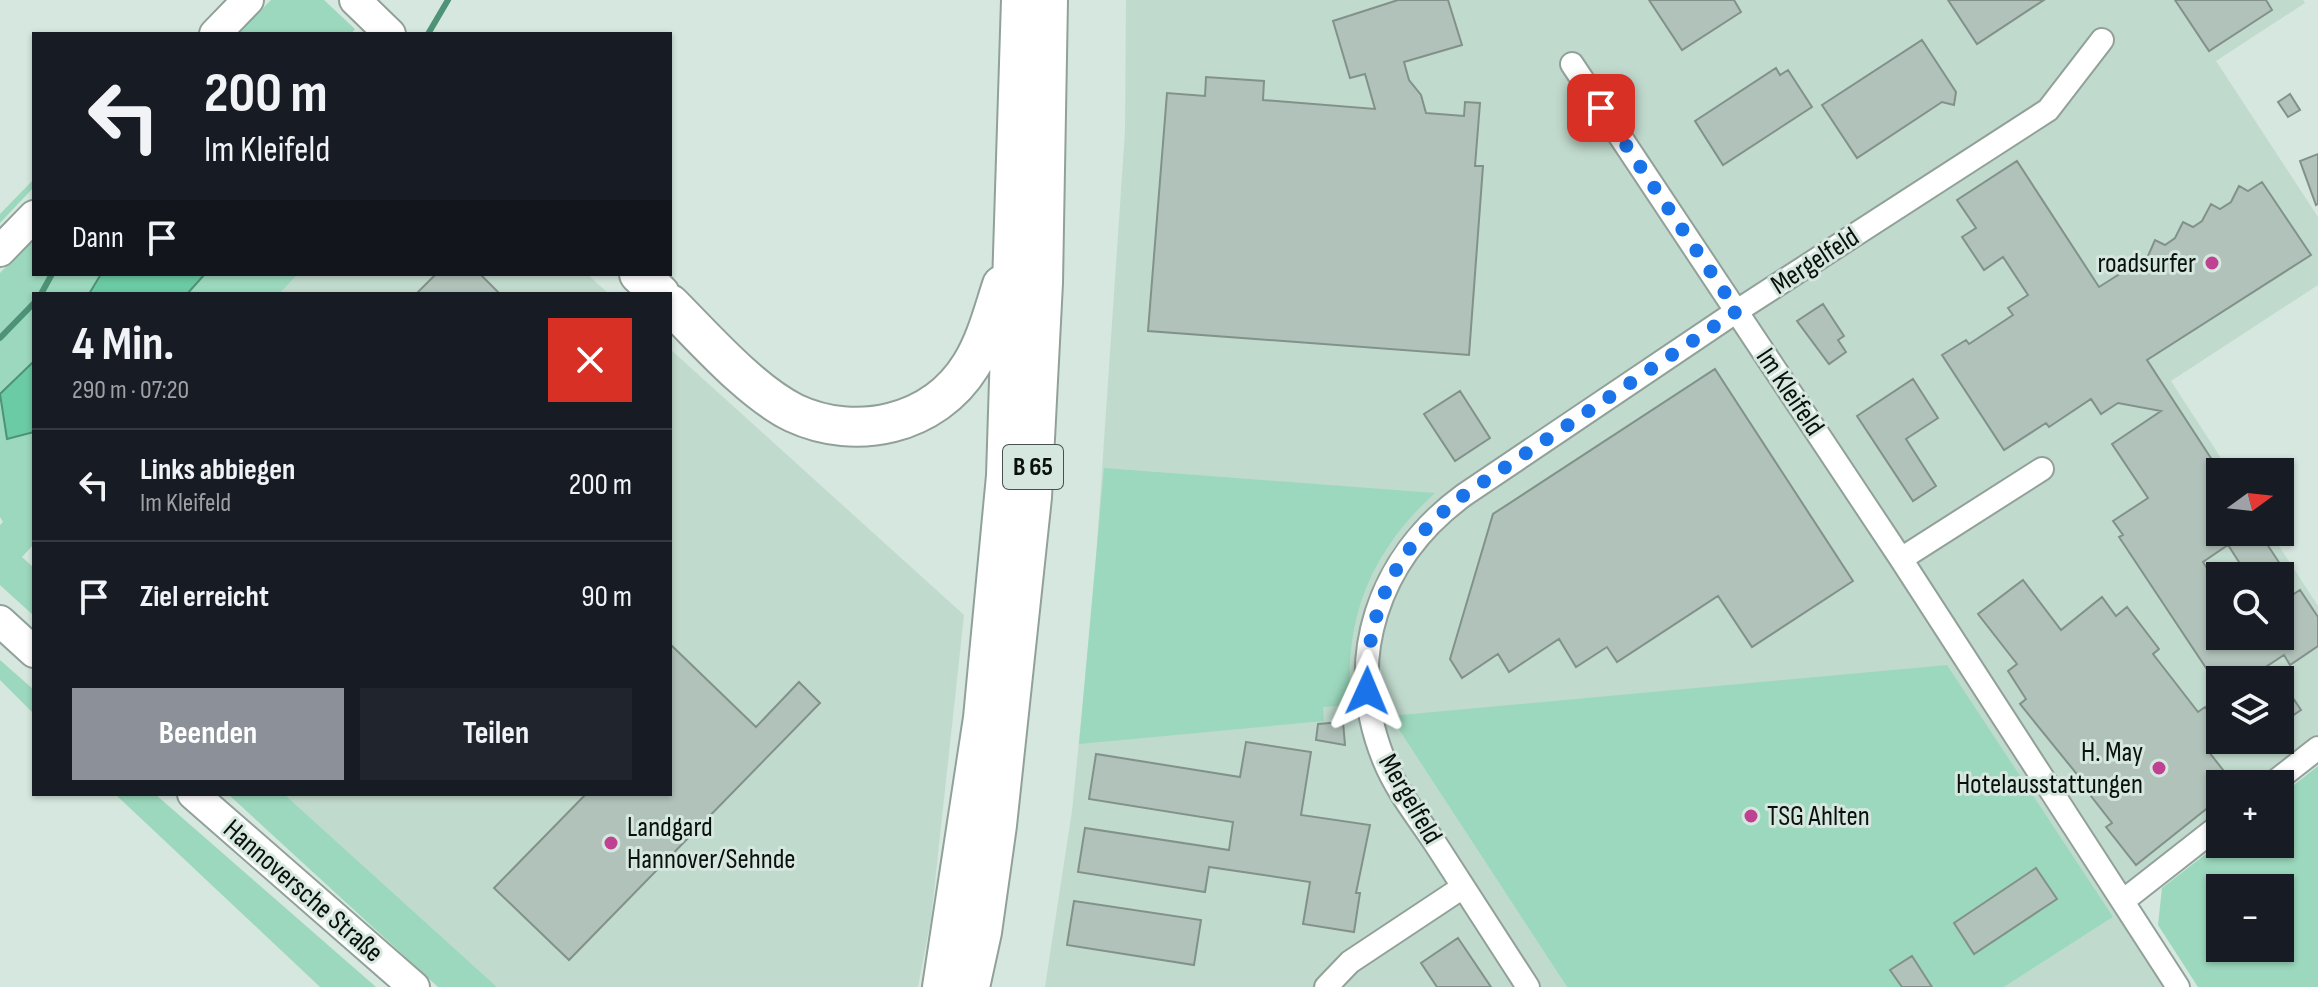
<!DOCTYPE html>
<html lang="de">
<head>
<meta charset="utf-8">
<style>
  body { margin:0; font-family:"Sofia Sans Condensed",sans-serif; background:#20242c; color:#f1f3f6; height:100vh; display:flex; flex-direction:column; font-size:30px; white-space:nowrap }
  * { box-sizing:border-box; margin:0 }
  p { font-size:26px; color:#9ea1a6 }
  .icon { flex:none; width:44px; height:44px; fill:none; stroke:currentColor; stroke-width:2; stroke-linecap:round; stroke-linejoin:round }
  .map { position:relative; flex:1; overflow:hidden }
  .details { position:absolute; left:32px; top:292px; width:640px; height:504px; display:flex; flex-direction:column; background:#171b24; border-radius:0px; box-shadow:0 2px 6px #0004 }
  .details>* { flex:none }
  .top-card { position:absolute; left:32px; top:32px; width:640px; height:244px; border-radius:0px; box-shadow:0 2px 6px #0004; background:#171b24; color:#f1f3f6; overflow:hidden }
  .needle { width:52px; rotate:75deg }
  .buttons { position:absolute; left:2206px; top:458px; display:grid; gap:16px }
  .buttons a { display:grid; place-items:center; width:88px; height:88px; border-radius:0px; background:#171b24; box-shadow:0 2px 6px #0004; font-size:40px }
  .pin { position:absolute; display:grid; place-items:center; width:68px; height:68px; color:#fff; margin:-34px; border-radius:16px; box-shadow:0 4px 12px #0006 }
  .me { position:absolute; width:88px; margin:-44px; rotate:1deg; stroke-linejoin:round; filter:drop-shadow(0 0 6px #0008) }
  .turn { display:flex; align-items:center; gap:28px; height:168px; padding:0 40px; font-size:36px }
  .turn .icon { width:104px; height:104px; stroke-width:2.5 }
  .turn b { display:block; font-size:56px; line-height:68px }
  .then { display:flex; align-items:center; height:76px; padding:0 40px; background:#0003; gap:16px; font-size:30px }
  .round { display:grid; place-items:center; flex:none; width:84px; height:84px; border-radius:0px; background:#20242c }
  .head { display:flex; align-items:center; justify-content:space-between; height:136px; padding:0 40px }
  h1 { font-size:48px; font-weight:700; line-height:60px }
  .action { display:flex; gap:16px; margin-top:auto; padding:16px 40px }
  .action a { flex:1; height:92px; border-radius:0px; background:#8c9099; color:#fff; font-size:32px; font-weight:700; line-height:92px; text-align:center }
  .action a+a { background:#20242c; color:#f1f3f6 }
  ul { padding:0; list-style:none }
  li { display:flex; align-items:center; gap:24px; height:112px; padding:0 40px; border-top:2px solid #363941 }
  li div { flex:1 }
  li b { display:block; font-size:30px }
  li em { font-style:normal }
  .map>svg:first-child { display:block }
  .built { fill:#c1dace; fill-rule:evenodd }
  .green { fill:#9cd8bd; fill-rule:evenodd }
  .water { fill:#6bcba4; stroke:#4e9377; stroke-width:2 }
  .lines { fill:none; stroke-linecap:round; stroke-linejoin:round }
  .stream { stroke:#4e9377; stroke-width:6 }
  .building { fill:#b1c2ba; stroke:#82928a; stroke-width:2 }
  .street-casing { stroke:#91a199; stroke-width:26 }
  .secondary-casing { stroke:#91a199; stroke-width:34 }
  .highway-casing { stroke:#91a199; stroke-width:42 }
  .street { stroke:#fff; stroke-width:22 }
  .secondary { stroke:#fff; stroke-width:30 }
  .highway { stroke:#fff; stroke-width:38 }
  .route { stroke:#1a73e8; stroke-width:14; stroke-dasharray:0 25.2 }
  .poi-dot { fill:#be4291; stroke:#d5e7de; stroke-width:3 }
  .labels { text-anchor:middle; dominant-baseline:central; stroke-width:6; stroke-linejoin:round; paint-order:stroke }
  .shield { fill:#d5e7de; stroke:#47504c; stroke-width:2 }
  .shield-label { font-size:26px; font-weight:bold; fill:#0a100d }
  .street-label { font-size:28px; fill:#0a100d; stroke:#d5e7de }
  .poi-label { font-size:28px; fill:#0a100d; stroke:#d5e7de; text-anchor:end }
</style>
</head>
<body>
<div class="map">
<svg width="2318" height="987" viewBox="0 0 2318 987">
  <rect width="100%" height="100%" fill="#d5e7de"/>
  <path class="built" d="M1126 0H2303L2305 3 2216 61 2318 217V285L2171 381 2230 472H2220V532H2270L2318 606V734L2256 784H2220V811L2106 898 2163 987H2004L2113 917 1390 716 1567 987H1045L1072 811 1093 603 1125 132ZM2220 576H2280V636H2220ZM2220 680H2280V740H2220Z
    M298 274H587L609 294H279Z
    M670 349 964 615 931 919 918 987H497L284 794H670Z"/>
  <path class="green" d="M271 0H324L355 29 351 34H237Z
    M34 179V187L0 223V214Z
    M34 238V274H298L279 294H34V544L22 557 34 568V616L0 585V525L3 522 0 517V273Z
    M1104 468 1435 493C1371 551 1343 619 1351 705L1323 707 1324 721 1079 744Z
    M0 660 34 690V714L0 680Z
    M1947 665 2113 917 2004 987H1567L1390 716Z
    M2318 766V987H2198L2158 925 2162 888 2220 843 2280 844V796ZM2220 888H2280V948H2220Z
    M115 794H155L376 987H320Z
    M228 794H284L497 987H438Z"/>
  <path class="water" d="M101 274H205L187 294H89Z
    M34 361V432L7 439 0 394Z"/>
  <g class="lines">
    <path class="stream" d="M428 34 448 0
      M41 294 52 274
      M0 338 34 303"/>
  </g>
  <path class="building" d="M1398 0H1448L1462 45 1404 62 1409 80 1421 95 1426 113 1464 116 1465 102 1480 103 1475 166H1483L1469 355 1148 331 1167 93 1205 96 1206 77 1264 81 1263 100 1375 109 1365 74 1350 78 1333 21Z
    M1649 0H1734L1741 12 1682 50Z
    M1948 0H2044L1977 44Z
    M2175 0H2266L2272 10 2209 51Z
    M1922 40 1956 92 1954 105 1942 102 1857 158 1822 105Z
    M1776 68 1780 75 1788 70 1812 107 1723 165 1695 121Z
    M2290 94 2300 110 2288 117 2278 102Z
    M2318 154V204L2316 205 2300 161Z
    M2017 161 2099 287 2148 256 2155 240 2165 245 2175 238 2183 222 2193 227 2202 221 2211 204 2220 209 2231 202 2239 186 2248 191 2262 182 2311 255 2147 360 2220 472V532H2259L2288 576H2248L2228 545 2203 562 2220 588V636H2280V603L2300 590 2318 617V646L2290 665 2284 655 2246 680H2214L2119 537 2123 535 2113 521 2148 498 2112 444 2161 411 2118 403 2101 414 2091 399 2049 427 2046 423 2004 450 1942 355 1966 340 1969 344 2013 315 2008 308 2028 295 2003 257 1984 270 1962 237 1976 228 1957 200Z
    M436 274H480L500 294H416Z
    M1823 304 1844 336 1838 340 1846 352 1829 364 1797 321Z
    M1715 369 1853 581 1752 647 1718 596 1617 662 1607 647 1576 667 1559 639 1509 672 1498 654 1462 678 1450 659 1493 514Z
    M1913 379 1938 418 1906 439 1936 486 1913 501 1857 416Z
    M1460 391 1490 438 1455 461 1424 414Z
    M2023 580 2061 630 2102 597 2116 616 2127 607 2159 649 2153 654 2198 712 2205 707 2220 726V743L2209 752 2234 784H2220V798L2136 865 2106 827 2112 823 2091 796 2093 794 2020 704 2026 699 2008 671 2017 664 1978 614Z
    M670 644 756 727 799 682 820 703 569 960 494 888 586 794H670Z
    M2280 679 2301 710 2280 724Z
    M1343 722 1345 745 1316 740 1318 724Z
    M1246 742 1311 752 1301 815 1370 825 1356 893H1360L1354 932 1303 924 1310 882 1209 867 1205 892 1078 872 1085 828 1229 850 1233 822 1089 799 1096 754 1240 777Z
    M2036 868 2057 899 1974 954 1954 923Z
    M1074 901 1201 920 1194 965 1067 945Z
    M1458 938 1491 987H1437L1421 963Z
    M1912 956 1932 987H1902L1890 970Z"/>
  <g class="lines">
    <g class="street-casing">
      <path id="street" d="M1572 64 1901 559 2178 987
        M1901 559 2042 469
        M2272 784 2318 748
        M2123 901 2220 825
        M1326 987 1350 962 1463 887
        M1528 987C1497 939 1466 891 1435 843 1417 816 1396 790 1384 760 1343 659 1378 558 1464 495L1737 311 2048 110 2102 40"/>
    </g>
    <g class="secondary-casing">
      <path id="secondary" d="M355 0 390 34
        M215 34 248 0
        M0 251 34 216
        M0 621 34 652
        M193 794 414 987"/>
    </g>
    <g class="highway-casing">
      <path id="highway" d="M639 274 660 294
        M670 304C704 338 751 392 794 413 856 442 934 425 971 365 986 341 993 312 1002 285
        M942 987 983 718 1006 476 1021 0
        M970 987 982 932 997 825 1032 497 1043 283 1048 0"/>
    </g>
    <use href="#street" class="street"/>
    <use href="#secondary" class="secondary"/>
    <use href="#highway" class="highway"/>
  </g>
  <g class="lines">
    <path class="route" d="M1367 691C1365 610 1399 543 1464 495L1737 311 1601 108"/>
  </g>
  <g class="poi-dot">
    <circle cx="2212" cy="263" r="8"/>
    <circle cx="2159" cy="768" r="8"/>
    <circle cx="1751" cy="816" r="8"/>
    <circle cx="611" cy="843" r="8"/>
  </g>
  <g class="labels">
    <rect class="shield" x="1003" y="445" width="60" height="44" rx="6"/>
    <g class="shield-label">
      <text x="1033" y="467">B 65</text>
    </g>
    <g class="street-label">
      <text transform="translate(1815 261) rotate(-33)">Mergelfeld</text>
      <text transform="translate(1790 392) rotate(56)">Im Kleifeld</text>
      <text transform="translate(1410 799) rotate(60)">Mergelfeld</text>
      <text transform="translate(303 891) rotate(41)">Hannoversche Straße</text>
    </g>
    <g class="poi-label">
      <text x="2196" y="263">roadsurfer</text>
      <text x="2143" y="752">H. May<tspan x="2143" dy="32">Hotelausstattungen</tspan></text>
      <text x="1767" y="816" text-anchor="start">TSG Ahlten</text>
      <text x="627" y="827" text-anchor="start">Landgard<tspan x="627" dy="32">Hannover/Sehnde</tspan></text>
    </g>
  </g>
</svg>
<div class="buttons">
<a><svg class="needle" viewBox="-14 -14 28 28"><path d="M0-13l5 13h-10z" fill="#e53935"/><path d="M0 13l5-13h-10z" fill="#9ea1a6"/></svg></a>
<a><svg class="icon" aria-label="search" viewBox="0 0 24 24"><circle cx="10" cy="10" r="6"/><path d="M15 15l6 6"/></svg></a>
<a><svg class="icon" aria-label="layers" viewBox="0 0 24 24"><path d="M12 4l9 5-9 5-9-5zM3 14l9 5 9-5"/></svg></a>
<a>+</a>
<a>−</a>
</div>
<div class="pin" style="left:1601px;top:108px;background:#d93025"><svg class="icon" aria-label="arrive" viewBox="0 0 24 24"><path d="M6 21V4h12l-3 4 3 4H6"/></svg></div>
<svg class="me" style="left:1367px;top:691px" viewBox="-20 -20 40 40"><path d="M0-17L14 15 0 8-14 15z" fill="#1a73e8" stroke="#fff" stroke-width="4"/></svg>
<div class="top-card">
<div class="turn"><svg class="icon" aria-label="left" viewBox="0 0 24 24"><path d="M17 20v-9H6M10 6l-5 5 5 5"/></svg><div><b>200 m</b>Im Kleifeld</div></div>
<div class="then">Dann<svg class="icon" aria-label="arrive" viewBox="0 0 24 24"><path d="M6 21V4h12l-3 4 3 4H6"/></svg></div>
</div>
<section class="details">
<div class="head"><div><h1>4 Min.</h1><p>290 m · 07:20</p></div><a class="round" style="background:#d93025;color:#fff"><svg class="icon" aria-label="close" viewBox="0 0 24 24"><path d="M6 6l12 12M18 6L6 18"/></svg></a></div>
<ul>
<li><svg class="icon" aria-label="left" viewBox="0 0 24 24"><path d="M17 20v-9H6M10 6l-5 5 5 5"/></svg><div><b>Links abbiegen</b><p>Im Kleifeld</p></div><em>200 m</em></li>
<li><svg class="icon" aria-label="arrive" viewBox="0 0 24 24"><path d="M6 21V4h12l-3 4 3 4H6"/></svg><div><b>Ziel erreicht</b></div><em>90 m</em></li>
</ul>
<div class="action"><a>Beenden</a><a>Teilen</a></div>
</section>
</div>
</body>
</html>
